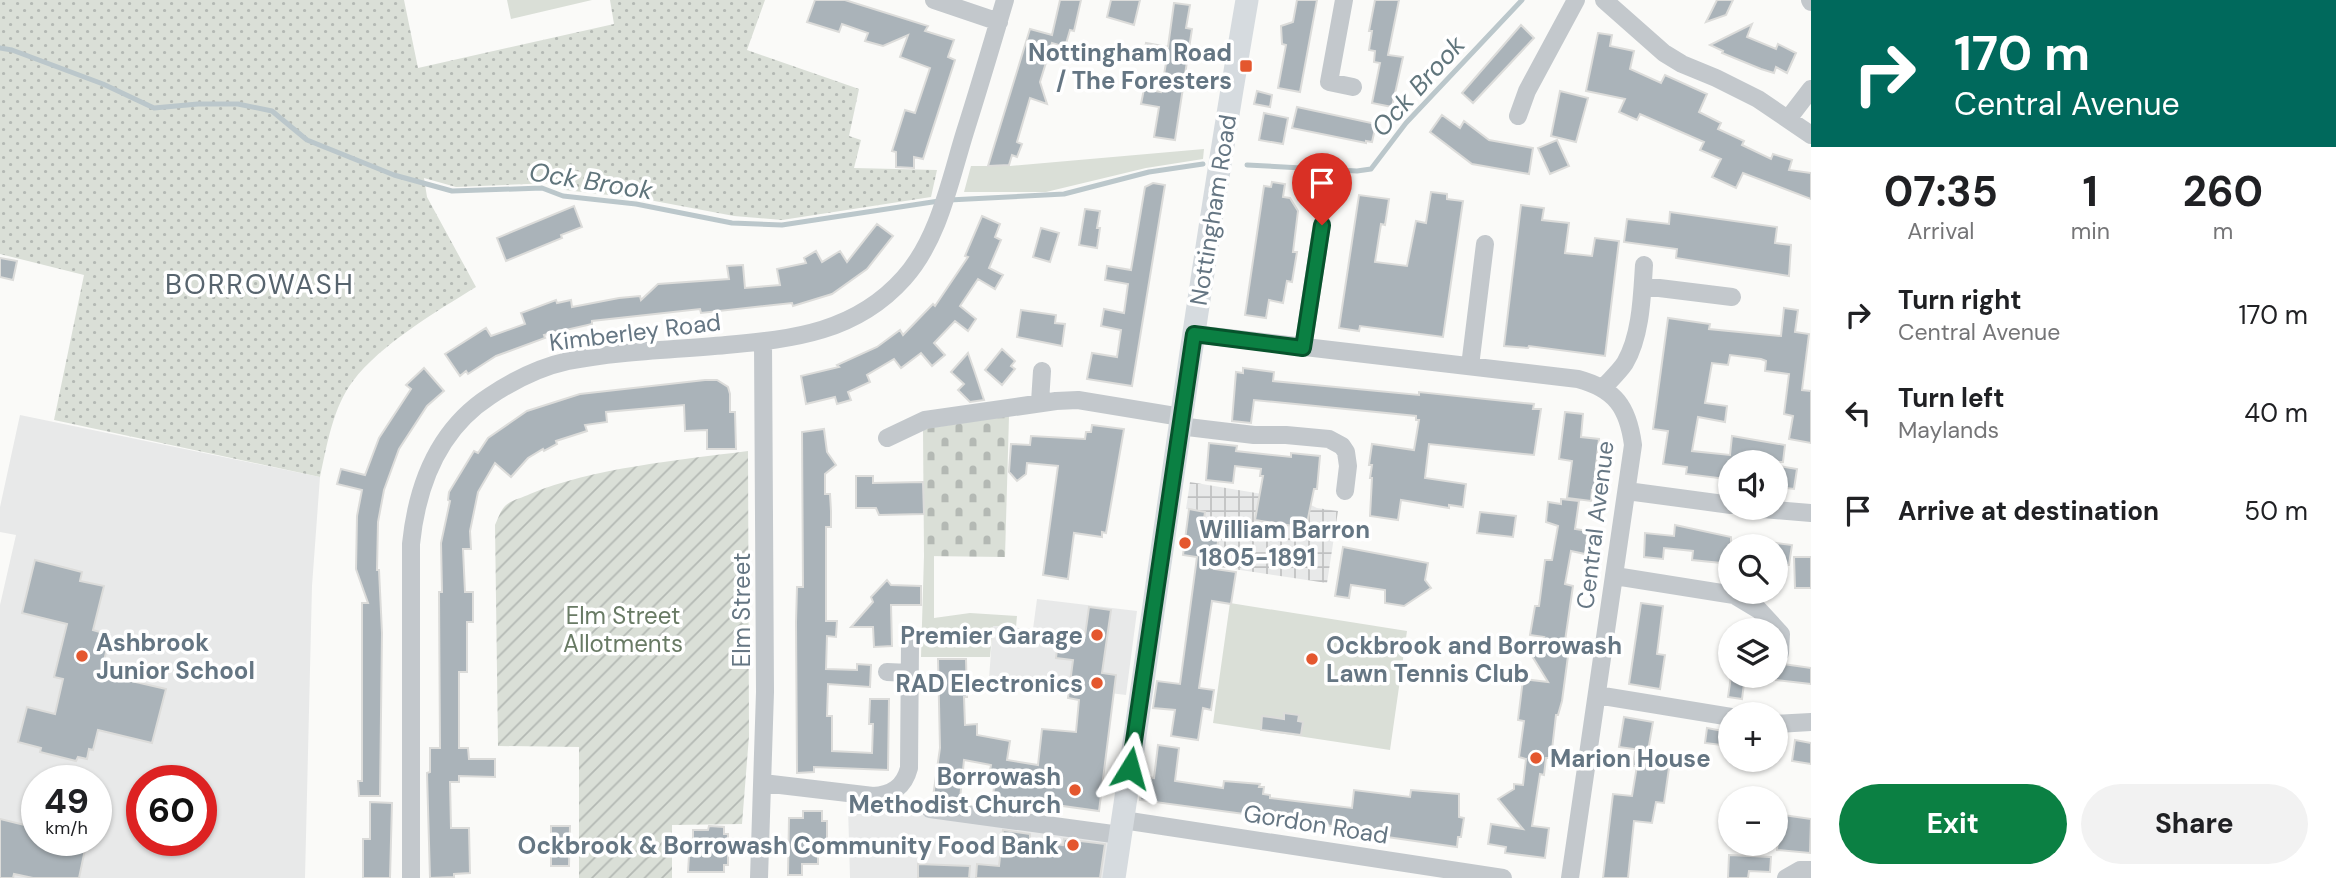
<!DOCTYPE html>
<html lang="en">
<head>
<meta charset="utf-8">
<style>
  body { margin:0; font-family:"DM Sans",sans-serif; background:#f2f2f2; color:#202124; height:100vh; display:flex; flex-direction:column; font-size:26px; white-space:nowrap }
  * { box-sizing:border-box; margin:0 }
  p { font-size:23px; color:#757577 }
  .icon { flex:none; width:38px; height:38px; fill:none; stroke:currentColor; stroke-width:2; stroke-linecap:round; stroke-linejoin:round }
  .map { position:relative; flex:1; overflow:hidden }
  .sheet { display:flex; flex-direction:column; background:#fff; width:525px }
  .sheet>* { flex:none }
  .top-card { background:#00695c; color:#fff; overflow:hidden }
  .buttons { position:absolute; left:1718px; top:450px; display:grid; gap:14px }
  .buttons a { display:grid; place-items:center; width:70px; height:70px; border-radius:50%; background:#fff; box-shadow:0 2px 5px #0004; font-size:35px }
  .speed { position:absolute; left:21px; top:765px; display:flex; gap:14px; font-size:35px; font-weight:700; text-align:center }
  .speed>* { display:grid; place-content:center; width:91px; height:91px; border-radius:50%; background:#fff; box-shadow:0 2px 5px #0004; line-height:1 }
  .speed small { font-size:18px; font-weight:400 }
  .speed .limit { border:10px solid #d22; background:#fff; color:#111 }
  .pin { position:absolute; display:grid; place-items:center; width:60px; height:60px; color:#fff; margin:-72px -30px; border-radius:50% 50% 50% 0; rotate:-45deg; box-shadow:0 0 7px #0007 }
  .pin .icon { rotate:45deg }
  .me { position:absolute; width:77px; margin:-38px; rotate:8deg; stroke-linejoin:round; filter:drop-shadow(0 0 5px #0008) }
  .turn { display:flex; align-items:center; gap:24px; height:147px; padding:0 28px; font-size:32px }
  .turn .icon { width:91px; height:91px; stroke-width:2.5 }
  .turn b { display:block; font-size:49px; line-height:60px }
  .eta { display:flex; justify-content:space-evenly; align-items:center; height:119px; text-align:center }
  .eta b { font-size:42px; font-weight:700; line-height:49px }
  .primary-button { display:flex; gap:14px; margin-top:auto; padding:14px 28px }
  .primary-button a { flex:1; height:80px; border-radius:42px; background:#0b8043; color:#fff; font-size:28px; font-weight:700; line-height:80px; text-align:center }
  .primary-button a+a { background:#f2f2f2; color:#202124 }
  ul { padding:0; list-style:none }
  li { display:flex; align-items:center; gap:21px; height:98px; padding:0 28px }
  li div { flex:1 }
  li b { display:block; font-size:26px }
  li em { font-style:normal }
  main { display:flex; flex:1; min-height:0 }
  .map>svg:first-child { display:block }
  .built { fill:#e8e9e9; fill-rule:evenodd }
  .industrial { fill:url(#industrial-grid) }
  .grass { fill:#dadfd7 }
  .cemetery { fill:url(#cemetery-stones) }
  .park { fill:url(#park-dots) }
  .garden { fill:url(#garden-furrows) }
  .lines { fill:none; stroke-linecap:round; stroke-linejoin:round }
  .stream { stroke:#bbc7cb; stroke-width:5 }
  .building { fill:#aab3b9; stroke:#dcdcda; stroke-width:2 }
  .minor { stroke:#c3c8cc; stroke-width:18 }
  .major { stroke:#d6dbdf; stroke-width:23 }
  .route-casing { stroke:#07532c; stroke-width:18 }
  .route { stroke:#0b8043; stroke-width:12 }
  .poi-dot { fill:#e4572e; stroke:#fff; stroke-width:2.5 }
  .labels { text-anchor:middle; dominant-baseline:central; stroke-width:7; stroke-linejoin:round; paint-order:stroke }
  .poi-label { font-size:24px; font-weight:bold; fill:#657683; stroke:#fff; text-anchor:end }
  .street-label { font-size:24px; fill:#657683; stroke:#fff }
  .park-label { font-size:24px; fill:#687a64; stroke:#fff }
  .water-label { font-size:26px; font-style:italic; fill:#60757c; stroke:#fff }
  .quarter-label { font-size:28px; letter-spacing:2px; fill:#57646e; stroke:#fff }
</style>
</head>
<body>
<main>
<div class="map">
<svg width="1811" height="878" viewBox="0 0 1811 878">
  <defs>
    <pattern id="industrial-grid" width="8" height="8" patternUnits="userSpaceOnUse" patternTransform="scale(1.75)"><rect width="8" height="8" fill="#e8e9e9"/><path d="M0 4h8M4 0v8" fill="none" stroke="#c0c1c2"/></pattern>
    <pattern id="cemetery-stones" width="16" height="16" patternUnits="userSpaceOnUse" patternTransform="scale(1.75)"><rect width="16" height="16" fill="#dadfd7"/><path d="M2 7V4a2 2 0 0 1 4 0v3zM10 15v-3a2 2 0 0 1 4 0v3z" fill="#b4b9b4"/></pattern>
    <pattern id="park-dots" width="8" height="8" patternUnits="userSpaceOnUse" patternTransform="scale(1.75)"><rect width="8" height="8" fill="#dadfd7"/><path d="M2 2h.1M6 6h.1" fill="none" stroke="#b4b9b4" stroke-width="1.8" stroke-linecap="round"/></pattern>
    <pattern id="garden-furrows" width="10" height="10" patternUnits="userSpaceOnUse" patternTransform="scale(1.75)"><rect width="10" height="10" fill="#dadfd7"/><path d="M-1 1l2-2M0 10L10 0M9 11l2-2" fill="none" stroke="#b4b9b4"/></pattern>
  </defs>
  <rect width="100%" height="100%" fill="#fafaf8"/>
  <path class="built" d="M20 415 320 477 312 586 305 878H0V605L16 535 0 532V507ZM37 780H96V840H37ZM142 780H201V840H142Z
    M1037 599 1137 611 1126 695 989 678 993 626 1033 629Z
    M848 806 1003 825 1109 842 1104 878H850Z"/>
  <path class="industrial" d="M1190 482 1268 495 1305 502 1317 508 1338 511 1327 583 1207 565 1221 522 1204 519V512L1186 509Z"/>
  <path class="grass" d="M507 0H592L511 19Z
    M1204 149 1203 159 1146 168 1046 192H964L971 166H1010Z
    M924 556H934V618L970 613 1017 616 1016 627 993 626 990 657H921Z
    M1230 603 1407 631 1390 750 1213 723Z"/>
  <path class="cemetery" d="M1009 416 1005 557 924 556 923 429Z"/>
  <path class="park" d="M0 0H404L418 68 614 24 610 0H765L747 50 859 89 849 136 861 140 854 168 937 170 931 197 782 220 734 216 644 199 565 190 553 183 456 187 424 178 427 197 476 287C437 311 381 344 353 381 333 407 327 445 320 477L54 420 84 275 0 254Z"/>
  <path class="garden" d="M748 451 749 736 742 824 672 825V878H579V747L498 746 495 525C498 519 500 511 505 506 511 500 522 498 530 494 592 468 680 460 748 451Z"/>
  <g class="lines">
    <path class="stream" d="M0 48 12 50 103 84 154 108 198 104H238L272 111 307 140 394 175 452 191 542 188 563 196 636 204 732 223 782 225 939 201
      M1247 165 1357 171 1371 169 1406 123 1522 0
      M949 200 1064 194 1149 172 1203 164"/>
  </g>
  <path class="building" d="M815 0H845L928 26 925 31 954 40 948 57 955 60 923 159 914 157V168L896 167V152L892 151 905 110 915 113 930 68 900 57 908 35 883 46 865 41 868 33 842 24 839 32 807 22Z
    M1060 0H1081L1074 31 1070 30 1065 47 1052 43 1040 82 1047 104 1030 98 1017 142 1022 144 1017 157 1012 155 1009 165 988 166 1030 29 1052 35Z
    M1111 0H1140L1134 25 1107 17Z
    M1297 0H1317L1300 92 1278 88 1286 45 1282 44 1281 26 1293 22Z
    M1375 0H1399L1388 55 1403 57 1392 107 1372 103 1380 63 1374 62 1375 51 1369 50 1372 31H1369Z
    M1717 0H1733L1726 15 1706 22Z
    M1174 3 1190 5 1186 28 1192 29 1175 140 1154 137 1159 107 1141 104 1144 89 1161 92 1166 63 1143 60 1146 43 1168 47Z
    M1752 24 1747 37 1776 49 1778 44 1796 53 1787 73 1776 67 1774 73 1761 69 1722 53 1723 51 1710 45Z
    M1521 25 1534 38 1473 103 1462 93Z
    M1598 33 1612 35 1610 46 1634 51 1630 69 1661 83 1665 75 1707 94 1699 112 1721 123 1718 129 1744 141 1742 145 1771 159 1773 154 1792 160 1789 170 1811 173V199L1743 173 1736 188 1712 177 1721 159 1700 150 1704 142 1640 114 1637 120 1619 112 1625 99 1586 91Z
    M1257 91 1272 95 1270 107 1254 104Z
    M1560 91 1588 98 1576 142 1551 136Z
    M1297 107 1376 124 1372 142 1366 141V143L1292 128Z
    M1264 113 1288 118 1283 144 1259 140Z
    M1442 115 1460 128 1464 121 1489 140 1533 148 1529 174 1472 164 1430 132Z
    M1557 140 1569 166 1550 174 1538 148Z
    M1313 179 1326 180 1325 196 1311 194Z
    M1272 182 1285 184 1283 197 1290 198 1298 211 1293 252H1297L1292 282 1287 281 1283 303 1269 300 1266 318 1245 315 1264 186 1271 187Z
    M1153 183 1165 185 1132 386 1087 379 1092 353 1117 357 1121 330 1101 326 1104 309 1124 313 1128 284 1105 280 1107 266 1131 270 1145 187Z
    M1431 192 1447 194V199L1463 201 1443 337 1360 326 1359 331 1339 328 1359 195 1389 199 1385 225 1381 224 1375 262 1407 266 1416 221 1426 223Z
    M1521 205 1544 208 1542 220 1569 223 1565 253 1592 256 1595 238 1619 241 1605 356 1529 346 1528 348 1504 346Z
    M574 206 582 227 561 235 562 238 506 261 497 238Z
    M1085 209 1100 211 1097 228H1100L1097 248 1079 245Z
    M1670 212 1777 227 1775 243 1791 245 1789 276 1676 258 1677 249 1624 242 1627 219 1669 224Z
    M982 216 1000 224 995 237 1001 240 989 268 1003 275 995 289 978 279 960 306 976 319 968 331 955 321 934 343 945 355 932 366 921 353 901 368 894 359 867 375 870 382 848 392 851 400 837 404 835 397 806 404 801 376 839 367 837 365 877 347 900 330 903 335 933 304 935 306 968 257 965 256Z
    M877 224 893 236 867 269 832 294 793 306 792 303 701 313 700 309 592 321V324L544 335 545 338 496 356 468 374 466 371 460 376 445 354 486 328 491 336 525 324 521 313 556 300 557 303 571 300 572 307 619 298 640 296 641 300 658 284 729 279 727 266 743 265 745 288 780 285 777 269 806 263 804 258 816 251 822 262 840 251 847 262Z
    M1041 228 1059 233 1050 262 1033 257Z
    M0 258 17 261 13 280 0 277Z
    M1784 308 1798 310 1795 332 1809 334 1802 390 1811 391V443L1789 439 1793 416 1784 414 1789 374 1765 371 1766 361 1761 359 1730 355 1728 365 1712 363 1705 403 1727 406 1725 422 1698 417 1692 451 1730 455 1732 436 1785 445 1783 462H1729L1726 479 1686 474 1687 467 1663 464 1668 431 1653 429 1668 318 1710 324 1709 329 1781 336Z
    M1021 310 1056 315 1055 323 1065 324 1062 346 1017 337Z
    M1002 349 1015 361 1011 366 1015 369 1002 385 985 370Z
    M968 353 975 373 984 400 970 402 958 390 964 384 951 372Z
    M424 368 444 391 427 406 399 449 384 490 378 522 377 570H379L382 633 380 796H359L358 781H362V603H368L356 569 357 516 362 490 337 484 341 469 365 475 379 438 411 389 406 385Z
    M1243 368 1274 372 1273 381 1419 395V392L1534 404 1533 409H1541L1534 455 1429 444 1425 478 1466 484 1463 507 1449 505V508L1401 500 1398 520 1370 516 1372 478H1370L1372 465H1369L1372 444 1414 450 1419 420H1416V416L1254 400 1251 423 1232 421 1236 372 1243 373Z
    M705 380H717L728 387 730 394V412H735L736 449H707V430L685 431 684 405 606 412 607 422 585 425 587 431 556 441 557 444 544 451 543 449 528 458 511 477 495 463 478 492 470 531 471 549H463L465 592H473V622H467V672H459V748H468L469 759H495V777L459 776V782H450L451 828H469L470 873 454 874V877L430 878 427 773 430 772V748H440L439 592H442L441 543 450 501 448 500 449 492 474 451 478 453 488 438 527 411 580 394Z
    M1565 412 1583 414 1581 437 1599 439 1595 475 1599 476 1597 491 1592 490 1591 501 1567 498 1572 461 1559 459Z
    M1092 425 1124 429 1106 533 1102 532V537L1074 533 1068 579 1043 575 1058 466 1027 463 1026 474 1017 481 1009 472 1011 444 1030 445 1031 436 1085 439 1086 432H1091Z
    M824 429 827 452 836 465 825 474V494H830L831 511V527H826V621H837L836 637 827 636 826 669 857 670V664L871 665 870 687 828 684 827 716H832V751L872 753 873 724H869L870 699H889L888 770 814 767V772L797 773 796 622 797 587H803L802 432Z
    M1209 443 1237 446 1236 451 1291 457V453L1320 456 1317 489H1314L1306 528 1255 520 1263 476H1260L1261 469 1235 466 1233 483 1206 480Z
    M1779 466 1797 469 1794 489 1777 487Z
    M856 476H873V483L923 482 924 514 879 515 876 508H856Z
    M1561 499 1579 501 1575 529 1588 531 1585 554 1571 551 1565 584 1573 586 1565 641H1568L1566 655 1568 656 1562 701 1558 715H1556L1551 758H1546L1544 775 1540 774 1532 826 1549 828 1545 858 1505 853 1506 847 1488 844 1491 824 1523 829 1498 799 1514 789V784L1523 785 1526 759 1519 757 1524 721 1518 720 1523 679 1548 682 1532 656 1544 637 1530 635 1535 606H1539L1545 560H1552L1558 526 1546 522 1548 502 1561 504Z
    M1189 509 1205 512 1204 519 1221 521 1214 569 1236 572 1231 604 1212 601 1199 688 1214 690 1211 710 1203 708 1198 740 1171 736 1175 710 1153 708 1157 681 1180 684 1197 557 1183 555Z
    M1480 512 1516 516 1513 537 1477 533Z
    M1675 525 1731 537V564L1692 560 1693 551 1664 548 1663 559 1644 557 1645 533 1674 536Z
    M1776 543 1792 545 1789 565 1776 564Z
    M1343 547 1428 563 1425 580 1431 588 1404 606 1385 603V590L1351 585 1349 598 1335 596Z
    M1794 557H1811V588H1795Z
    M35 560 82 572 80 581 104 586 93 630 110 635 101 674 166 689 152 743 98 730 93 750 89 749 87 759 78 757 76 761 40 752 41 748 18 742 27 707 55 714 63 679 54 677 67 624 22 613Z
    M887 580 891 585 921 586V605H891L892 646 874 647 873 627H851L873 602 871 597Z
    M1641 603 1663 606 1657 654 1665 655 1660 689 1629 684Z
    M1089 607 1111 610 1102 673 1116 675 1099 811 1041 803 1040 810 1034 809V812L1005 808V805L992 803 996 772 990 771 991 765 964 760 960 799 933 797 940 748 938 659H966L967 697H964L965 725 977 724V735L1010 741 1007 760 1038 765 1042 729 1076 732 1079 700 1068 698 1073 660 1056 658 1059 633 1085 636Z
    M1776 663 1811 668V684L1776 680Z
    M1731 676H1745L1742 699 1728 697Z
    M1284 713 1299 715 1298 721 1303 722 1301 735 1261 730 1262 716 1284 719Z
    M1624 717 1653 722 1648 751 1619 747Z
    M1707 728 1723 731 1721 745 1705 743Z
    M1795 740 1811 743V764L1792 761Z
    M1158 745 1179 748 1175 781 1223 788 1224 781 1260 784 1259 787H1264L1263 794 1270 795V798L1352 808 1354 790 1410 797 1411 790 1459 794V817L1464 818 1461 837H1458L1457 847 1345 831 1346 828 1310 823 1140 800 1143 776 1154 778Z
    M1635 752 1659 756 1669 768 1664 803 1656 802 1652 823 1634 821 1628 878H1603L1613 794 1632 796 1637 766H1633Z
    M370 802 392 803 390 878H363V839H370Z
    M803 811H822V821H827V845H818V864H802V875H788L789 818H803Z
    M1776 814 1811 819 1810 853 1777 850 1779 828H1776Z
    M0 819 37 828V840H87L79 878H33L14 874 13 878H0Z
    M551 826H570L569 866H551Z
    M709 826 724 827V834H728V865H724V872H688L689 856H693V830H708Z
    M1003 830 1030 834V840L1063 845 1064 839 1105 844 1100 878H976L977 864 999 866Z
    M1729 855 1771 857 1770 872 1749 871 1748 878H1728Z
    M918 864 970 866 969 878H918Z"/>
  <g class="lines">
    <path class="minor" d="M934 0 999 22
      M1344 0 1329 82 1353 87
      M1604 0 1664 53 1682 64 1716 78 1758 99 1811 135
      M1810 0 1811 2
      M1518 116 1527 91 1576 0
      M1788 119 1811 89
      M1643 286 1732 297
      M1194 334 1578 379C1615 389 1628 407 1633 445L1570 878
      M1303 348 1322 224
      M1470 366 1485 244
      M1603 388C1610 380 1619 372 1625 363 1641 336 1642 296 1644 265
      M1040 402 1042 371
      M1179 426 1254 435H1286L1329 439 1342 446 1346 452 1348 466 1345 491
      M887 438 925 420 1056 401 1078 400 1181 417
      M1627 491 1731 505
      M1750 508 1811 513
      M1615 576 1734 595 1759 610 1781 634 1780 653
      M887 672 910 673
      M1597 695 1731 717
      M1776 724 1811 722
      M763 783 873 796C892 795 904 787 909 768L910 645
      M930 809 1120 835
      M1123 820 1503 878
      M411 878V544C417 485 439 429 490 396 514 380 540 367 568 361 619 351 673 350 726 345 794 339 856 332 904 278 939 239 950 180 965 132 979 88 992 44 1005 0
      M759 878 765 692 763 342
      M1786 878 1800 870H1811"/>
    <path class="major" d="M1114 878C1158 585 1197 292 1247 0"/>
  </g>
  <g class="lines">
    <g class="route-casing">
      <path id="route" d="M1130 768 1194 334 1303 348 1322 225"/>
    </g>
    <use href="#route" class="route"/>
  </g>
  <g class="poi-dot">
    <rect x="1239" y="59" width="14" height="14" rx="3.5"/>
    <circle cx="1185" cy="543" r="7"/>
    <circle cx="1097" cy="635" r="7"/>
    <circle cx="82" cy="656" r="7"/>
    <circle cx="1312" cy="659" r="7"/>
    <circle cx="1097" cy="683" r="7"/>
    <circle cx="1536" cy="758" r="7"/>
    <circle cx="1075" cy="790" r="7"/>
    <circle cx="1073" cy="845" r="7"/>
  </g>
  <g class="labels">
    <g class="poi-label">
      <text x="1232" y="52">Nottingham Road<tspan x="1232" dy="28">/ The Foresters</tspan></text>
      <text x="1199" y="529" text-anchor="start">William Barron<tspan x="1199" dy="28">1805-1891</tspan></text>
      <text x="1083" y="635">Premier Garage</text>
      <text x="96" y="642" text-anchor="start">Ashbrook<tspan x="96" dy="28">Junior School</tspan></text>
      <text x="1326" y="645" text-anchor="start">Ockbrook and Borrowash<tspan x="1326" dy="28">Lawn Tennis Club</tspan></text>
      <text x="1083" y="683">RAD Electronics</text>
      <text x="1550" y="758" text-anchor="start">Marion House</text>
      <text x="1061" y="776">Borrowash<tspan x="1061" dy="28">Methodist Church</tspan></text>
      <text x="1059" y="845">Ockbrook &amp; Borrowash Community Food Bank</text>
    </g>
    <g class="street-label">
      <text transform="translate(1213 210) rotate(-81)">Nottingham Road</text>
      <text transform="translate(635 332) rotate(-7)">Kimberley Road</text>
      <text transform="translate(1595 525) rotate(-83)">Central Avenue</text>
      <text transform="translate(741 610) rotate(-90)">Elm Street</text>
      <text transform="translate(1316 824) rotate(9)">Gordon Road</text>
    </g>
    <g class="park-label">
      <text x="623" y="615">Elm Street<tspan x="623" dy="28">Allotments</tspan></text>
    </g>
    <g class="water-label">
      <text transform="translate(1418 86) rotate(-48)">Ock Brook</text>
      <text transform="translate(591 181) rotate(9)">Ock Brook</text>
    </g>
    <g class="quarter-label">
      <text x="260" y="284">BORROWASH</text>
    </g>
  </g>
</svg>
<div class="buttons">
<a><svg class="icon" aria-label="sound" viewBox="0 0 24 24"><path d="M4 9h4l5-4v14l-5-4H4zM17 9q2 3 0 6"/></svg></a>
<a><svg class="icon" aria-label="search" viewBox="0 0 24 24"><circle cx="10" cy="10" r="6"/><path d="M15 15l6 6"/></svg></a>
<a><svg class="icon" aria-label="layers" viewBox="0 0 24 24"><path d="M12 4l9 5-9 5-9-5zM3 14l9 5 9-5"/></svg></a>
<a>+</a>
<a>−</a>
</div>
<div class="speed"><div>49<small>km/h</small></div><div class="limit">60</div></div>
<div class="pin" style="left:1322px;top:225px;background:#d93025"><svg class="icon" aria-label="arrive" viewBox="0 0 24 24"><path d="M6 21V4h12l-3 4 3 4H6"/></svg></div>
<svg class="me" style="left:1130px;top:768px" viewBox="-20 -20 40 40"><path d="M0-17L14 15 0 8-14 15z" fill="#0b8043" stroke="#fff" stroke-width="4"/></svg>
</div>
<section class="sheet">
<div class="top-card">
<div class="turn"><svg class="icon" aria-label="right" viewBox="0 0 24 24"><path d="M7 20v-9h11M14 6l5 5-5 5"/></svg><div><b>170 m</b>Central Avenue</div></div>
</div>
<div class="eta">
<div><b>07:35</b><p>Arrival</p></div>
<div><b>1</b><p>min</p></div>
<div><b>260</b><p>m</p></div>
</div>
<ul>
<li><svg class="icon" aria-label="right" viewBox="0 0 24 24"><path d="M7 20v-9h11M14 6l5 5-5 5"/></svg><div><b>Turn right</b><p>Central Avenue</p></div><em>170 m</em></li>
<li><svg class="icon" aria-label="left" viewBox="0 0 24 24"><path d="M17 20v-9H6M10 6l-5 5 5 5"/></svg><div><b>Turn left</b><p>Maylands</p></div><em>40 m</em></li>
<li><svg class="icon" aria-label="arrive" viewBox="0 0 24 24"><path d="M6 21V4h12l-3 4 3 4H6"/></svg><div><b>Arrive at destination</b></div><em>50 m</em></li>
</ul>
<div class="primary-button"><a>Exit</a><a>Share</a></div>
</section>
</main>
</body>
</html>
